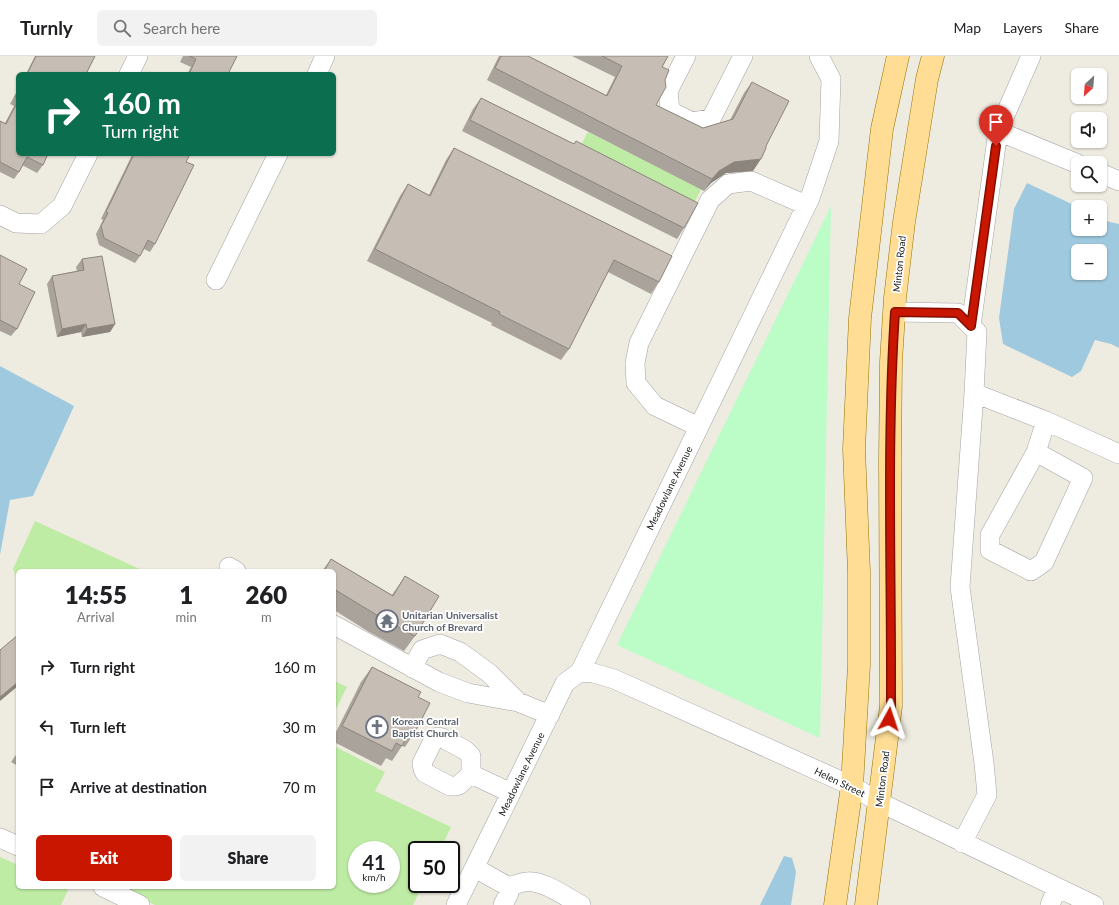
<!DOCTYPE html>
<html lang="en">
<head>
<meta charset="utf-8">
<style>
  body { margin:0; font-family:Lato,sans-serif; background:#f2f2f2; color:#202124; height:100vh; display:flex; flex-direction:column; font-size:15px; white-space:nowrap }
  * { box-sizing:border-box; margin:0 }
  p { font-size:13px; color:#757577 }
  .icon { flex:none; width:22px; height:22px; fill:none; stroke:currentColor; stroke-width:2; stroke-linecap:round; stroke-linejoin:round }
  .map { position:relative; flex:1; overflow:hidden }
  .drawer { position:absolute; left:16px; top:513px; width:320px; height:320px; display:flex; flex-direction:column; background:#fff; border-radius:6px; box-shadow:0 1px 3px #0004 }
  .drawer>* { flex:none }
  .hud { position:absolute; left:16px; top:16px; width:320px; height:84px; border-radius:6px; box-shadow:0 1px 3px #0004; background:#0b6e4f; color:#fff; overflow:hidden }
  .needle { width:26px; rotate:206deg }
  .tools { position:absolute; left:1071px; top:12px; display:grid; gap:8px }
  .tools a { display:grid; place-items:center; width:36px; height:36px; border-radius:6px; background:#fff; box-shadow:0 1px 3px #0004; font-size:20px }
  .speed { position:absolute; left:348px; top:785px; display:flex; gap:8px; font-size:20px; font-weight:700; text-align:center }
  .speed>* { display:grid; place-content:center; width:52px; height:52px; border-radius:50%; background:#fff; box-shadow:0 1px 3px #0004; line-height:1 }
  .speed small { font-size:10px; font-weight:400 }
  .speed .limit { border:2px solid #111; border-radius:6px; background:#fff; color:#111 }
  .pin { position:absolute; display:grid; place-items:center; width:34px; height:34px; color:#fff; margin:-41px -17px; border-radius:50% 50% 50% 0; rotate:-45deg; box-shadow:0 0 4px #0007 }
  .pin .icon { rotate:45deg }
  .me { position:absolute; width:44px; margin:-22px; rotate:5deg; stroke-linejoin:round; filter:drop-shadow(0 0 3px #0008) }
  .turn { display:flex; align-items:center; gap:14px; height:84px; padding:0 20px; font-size:18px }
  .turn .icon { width:52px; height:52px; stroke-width:2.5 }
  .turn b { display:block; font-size:28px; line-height:34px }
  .eta { display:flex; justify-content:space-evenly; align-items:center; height:68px; text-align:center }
  .eta b { font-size:24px; font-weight:800; line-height:28px }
  .button { display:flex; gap:8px; margin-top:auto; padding:8px 20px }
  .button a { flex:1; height:46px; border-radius:6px; background:#c81600; color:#fff; font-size:16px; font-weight:800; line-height:46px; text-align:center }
  .button a+a { background:#f2f2f2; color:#202124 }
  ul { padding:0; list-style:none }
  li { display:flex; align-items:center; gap:12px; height:60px; padding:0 20px }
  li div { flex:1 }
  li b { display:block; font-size:15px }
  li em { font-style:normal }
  header { display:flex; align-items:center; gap:24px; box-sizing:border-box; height:56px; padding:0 20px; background:#fff; border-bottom:1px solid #e0e0e0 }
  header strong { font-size:19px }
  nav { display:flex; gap:22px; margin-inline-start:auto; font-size:14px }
  .search { width:280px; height:36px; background:#f2f2f2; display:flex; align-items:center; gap:10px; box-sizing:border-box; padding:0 14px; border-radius:6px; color:#757577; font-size:15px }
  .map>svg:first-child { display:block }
  .grass { fill:#bfeca4; fill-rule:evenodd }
  .park { fill:#bbfcc7 }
  .water { fill:#9fc9de; fill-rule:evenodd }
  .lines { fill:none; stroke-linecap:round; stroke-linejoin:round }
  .minor-casing { stroke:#a3a3a3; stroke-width:20 }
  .major-casing { stroke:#947300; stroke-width:23 }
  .minor { stroke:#fff; stroke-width:19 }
  .major { stroke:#ffdd95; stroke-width:22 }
  .wall { fill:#aaa39b }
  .shaded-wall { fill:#8b857e }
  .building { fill:#c6beb4; stroke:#8b857e }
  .route-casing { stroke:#820e00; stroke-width:10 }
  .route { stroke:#c81600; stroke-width:7 }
  .labels { text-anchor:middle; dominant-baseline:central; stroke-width:3.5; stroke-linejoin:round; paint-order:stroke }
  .street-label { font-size:10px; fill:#1c1c1c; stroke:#fff }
  .worship-label { font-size:10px; font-weight:bold; fill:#5b616d; stroke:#fff; text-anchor:start }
</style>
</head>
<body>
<header>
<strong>Turnly</strong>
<div class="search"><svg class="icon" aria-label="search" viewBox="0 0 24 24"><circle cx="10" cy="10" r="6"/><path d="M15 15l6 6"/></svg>Search here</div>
<nav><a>Map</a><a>Layers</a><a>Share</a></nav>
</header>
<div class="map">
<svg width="1119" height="849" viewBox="0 0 1119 849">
  <rect width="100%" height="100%" fill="#eeebe1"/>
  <path class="grass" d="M588 76 701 133 689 158 575 100Z
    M35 465 144 515H18V525L13 513Z
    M334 625 347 631 334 657Z
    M334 690 385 716 375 735 451 771 440 794H417V828H423L413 849H155L118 831H334ZM357 794H391V828H357Z
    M0 801 18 809V831L69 832 61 849H0Z"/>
  <path class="park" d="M831 150 820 682 617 589Z"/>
  <path class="water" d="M1027 127 1078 151V173H1100V162L1110 166 1119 168V292L1111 288 1095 284 1081 315 1072 321 1003 288 999 262 1014 153ZM1078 195H1100V217H1078Z
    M0 310 74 350 33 440 10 444 0 499Z
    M784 800 792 802 796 816 791 849H760Z"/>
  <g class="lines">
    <g class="minor-casing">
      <path id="minor" d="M686 0 668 35 670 55 692 66 711 63 743 0
        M129 18 138 0
        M317 18 325 0
        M998 75 1031 0
        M1100 117 1119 125
        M0 159 16 167 41 168 62 150 88 98
        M216 224 278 98
        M895 256 958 257 977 276 974 337 960 531 984 707 987 739 962 787
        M971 270 998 75 1078 108
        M974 337 1046 365 1036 396 990 479V494L1031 515 1044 506 1083 422 1036 396
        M1046 365 1119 398
        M699 371 655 350 636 327 635 307 639 287 710 144 728 128 751 125 806 149
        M229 511 236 515
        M334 569 439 626 468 637 518 646
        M412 612 422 594 440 588 460 596 489 617 518 646 550 659
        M580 616 593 617 614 623 852 730 879 746 1094 849
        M471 718 459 729 455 730H450L425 717 423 713 422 707 434 683 438 681 442 682 465 694 471 700V718L511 737
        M0 782 18 790
        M475 812 509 831V837L503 849
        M103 831 140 849
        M509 831C514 829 519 827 525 826 542 823 566 841 581 849
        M456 849 565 627 580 616 810 142 829 85 831 23 819 0
        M1050 849 1057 832"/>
    </g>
    <g class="major-casing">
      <path id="major" d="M835 849 852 730 859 609V516L854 393 860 262 882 73 898 0
        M866 849 891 650 890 404 891 306 895 242 904 166 927 23 933 0"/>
    </g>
    <use href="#minor" class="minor"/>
    <use href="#major" class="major"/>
  </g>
  <path class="wall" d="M35 0H95L86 18H26Z
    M183 0H237L228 18H187L191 11 180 6Z
    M499 0H528L606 39 615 21 572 0H668L662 11 656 49 703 72 730 64 744 37 752 26 753 115 726 117 711 127 704 135 487 24Z
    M18 33V98H48L43 109 37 117 22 109 19 116 14 123 0 116V65L5 67 14 50 10 48Z
    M481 42 574 88 576 85 684 172 677 183 462 75 473 53Z
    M454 92 659 226 651 238 608 216 569 293 561 304 491 269 492 267 367 205 400 140 408 128 429 139 446 104Z
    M133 98H146L149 100 150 98H190L186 106 155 188 150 196 144 193 140 200 135 207 99 189 96 178 103 164 101 163 131 101Z
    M0 199 19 228 17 273 11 280 0 275Z
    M82 203 115 268 110 276 82 281 81 276 57 281 47 228 52 220 77 215 76 211Z
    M331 503 392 539 405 520 415 580 404 595 369 576 334 554V515H322Z
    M372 611 418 641 415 676 405 691 402 690 392 705 386 702 381 710 334 686V680L361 626Z
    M18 696V710L11 706Z"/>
  <path class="shaded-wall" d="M761 103 753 115 726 117 711 127 704 135 712 123 719 115 734 106Z
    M86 268 81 276 57 281 62 273Z
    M115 268 110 276 82 281 87 273Z
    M18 626V630L0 645V641Z"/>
  <path class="building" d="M36 0H95L86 18H27Z
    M189 0H237L228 18H189L196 3Z
    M501 0H528L607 40 622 10 602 0H668L662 11 669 14 665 24 666 31 656 49 703 72 733 63 752 26 789 45 766 90V92L761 103 734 106 719 115 712 123 495 12Z
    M18 35V42L15 41Z
    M481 42 574 88 576 85 698 147 684 172 470 64Z
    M18 45V98H48L43 109 27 101 19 116 0 106V65L6 68Z
    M454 92 672 200 659 226 614 204 569 293 499 258 500 256 375 193 408 128 430 140Z
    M134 98H145L150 100 151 98H190L186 106 194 109 155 188 148 184 140 200 104 182 101 170 108 157 106 156Z
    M0 199 27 213 19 228 35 236 17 273 0 264Z
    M102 200 115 268 87 273 86 268 62 273 52 220 84 214 82 203Z
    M331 503 393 540 405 520 439 540 415 580 380 561 334 533V515H324Z
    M18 579V626L0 641V594Z
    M372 611 421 636 418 641 430 647 415 676 410 674 402 690 396 687 392 695 342 670Z"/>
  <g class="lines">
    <g class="route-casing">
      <path id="route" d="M889 663 891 650V619C891 498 887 377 895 256L958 257 971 270 996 90"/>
    </g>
    <use href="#route" class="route"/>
  </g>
  <defs>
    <g id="temple-ring" transform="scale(1.15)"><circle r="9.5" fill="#fff" stroke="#6b7280" stroke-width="1.5"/><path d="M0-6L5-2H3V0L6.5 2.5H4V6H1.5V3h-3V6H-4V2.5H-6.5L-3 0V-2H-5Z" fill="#6b7280"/></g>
    <g id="church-ring" transform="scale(1.15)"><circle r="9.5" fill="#fff" stroke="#6b7280" stroke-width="1.5"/><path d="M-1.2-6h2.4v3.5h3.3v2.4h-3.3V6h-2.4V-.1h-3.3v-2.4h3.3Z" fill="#6b7280"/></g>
  </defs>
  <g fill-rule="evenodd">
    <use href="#temple-ring" x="387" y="565"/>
    <use href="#church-ring" x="377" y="671"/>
  </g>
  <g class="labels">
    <g class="street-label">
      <text transform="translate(899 208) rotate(-84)">Minton Road</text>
      <text transform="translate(669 432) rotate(-64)">Meadowlane Avenue</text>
      <text transform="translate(521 718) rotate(-64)">Meadowlane Avenue</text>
      <text transform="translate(882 723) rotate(-83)">Minton Road</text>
      <text transform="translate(840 726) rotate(26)">Helen Street</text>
    </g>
    <g class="worship-label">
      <text x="402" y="559">Unitarian Universalist<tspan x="402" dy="12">Church of Brevard</tspan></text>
      <text x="392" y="665">Korean Central<tspan x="392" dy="12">Baptist Church</tspan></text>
    </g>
  </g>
</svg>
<div class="tools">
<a><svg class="needle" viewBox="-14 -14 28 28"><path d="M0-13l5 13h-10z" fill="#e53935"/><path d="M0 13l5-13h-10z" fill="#757577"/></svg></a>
<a><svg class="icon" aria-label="sound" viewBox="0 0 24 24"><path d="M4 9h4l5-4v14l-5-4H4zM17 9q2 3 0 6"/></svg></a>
<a><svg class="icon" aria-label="search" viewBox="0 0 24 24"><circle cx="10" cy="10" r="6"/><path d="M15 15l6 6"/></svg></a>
<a>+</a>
<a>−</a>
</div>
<div class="speed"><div>41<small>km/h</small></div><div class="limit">50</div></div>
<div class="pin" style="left:996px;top:90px;background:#d93025"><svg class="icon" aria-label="arrive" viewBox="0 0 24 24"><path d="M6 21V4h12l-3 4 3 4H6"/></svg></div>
<svg class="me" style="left:889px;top:663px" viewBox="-20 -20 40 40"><path d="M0-17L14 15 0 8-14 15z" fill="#c81600" stroke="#fff" stroke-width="4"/></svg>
<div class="hud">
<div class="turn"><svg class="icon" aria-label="right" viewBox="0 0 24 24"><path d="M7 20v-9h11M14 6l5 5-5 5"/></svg><div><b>160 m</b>Turn right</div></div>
</div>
<section class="drawer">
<div class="eta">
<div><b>14:55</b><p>Arrival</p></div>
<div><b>1</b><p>min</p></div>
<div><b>260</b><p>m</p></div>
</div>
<ul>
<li><svg class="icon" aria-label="right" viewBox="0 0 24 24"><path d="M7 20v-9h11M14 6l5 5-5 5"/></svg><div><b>Turn right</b></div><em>160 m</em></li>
<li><svg class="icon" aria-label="left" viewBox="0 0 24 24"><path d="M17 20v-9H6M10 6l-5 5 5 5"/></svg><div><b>Turn left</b></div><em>30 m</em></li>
<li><svg class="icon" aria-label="arrive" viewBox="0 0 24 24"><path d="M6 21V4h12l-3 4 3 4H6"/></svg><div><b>Arrive at destination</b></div><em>70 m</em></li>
</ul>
<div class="button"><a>Exit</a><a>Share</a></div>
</section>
</div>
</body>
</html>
